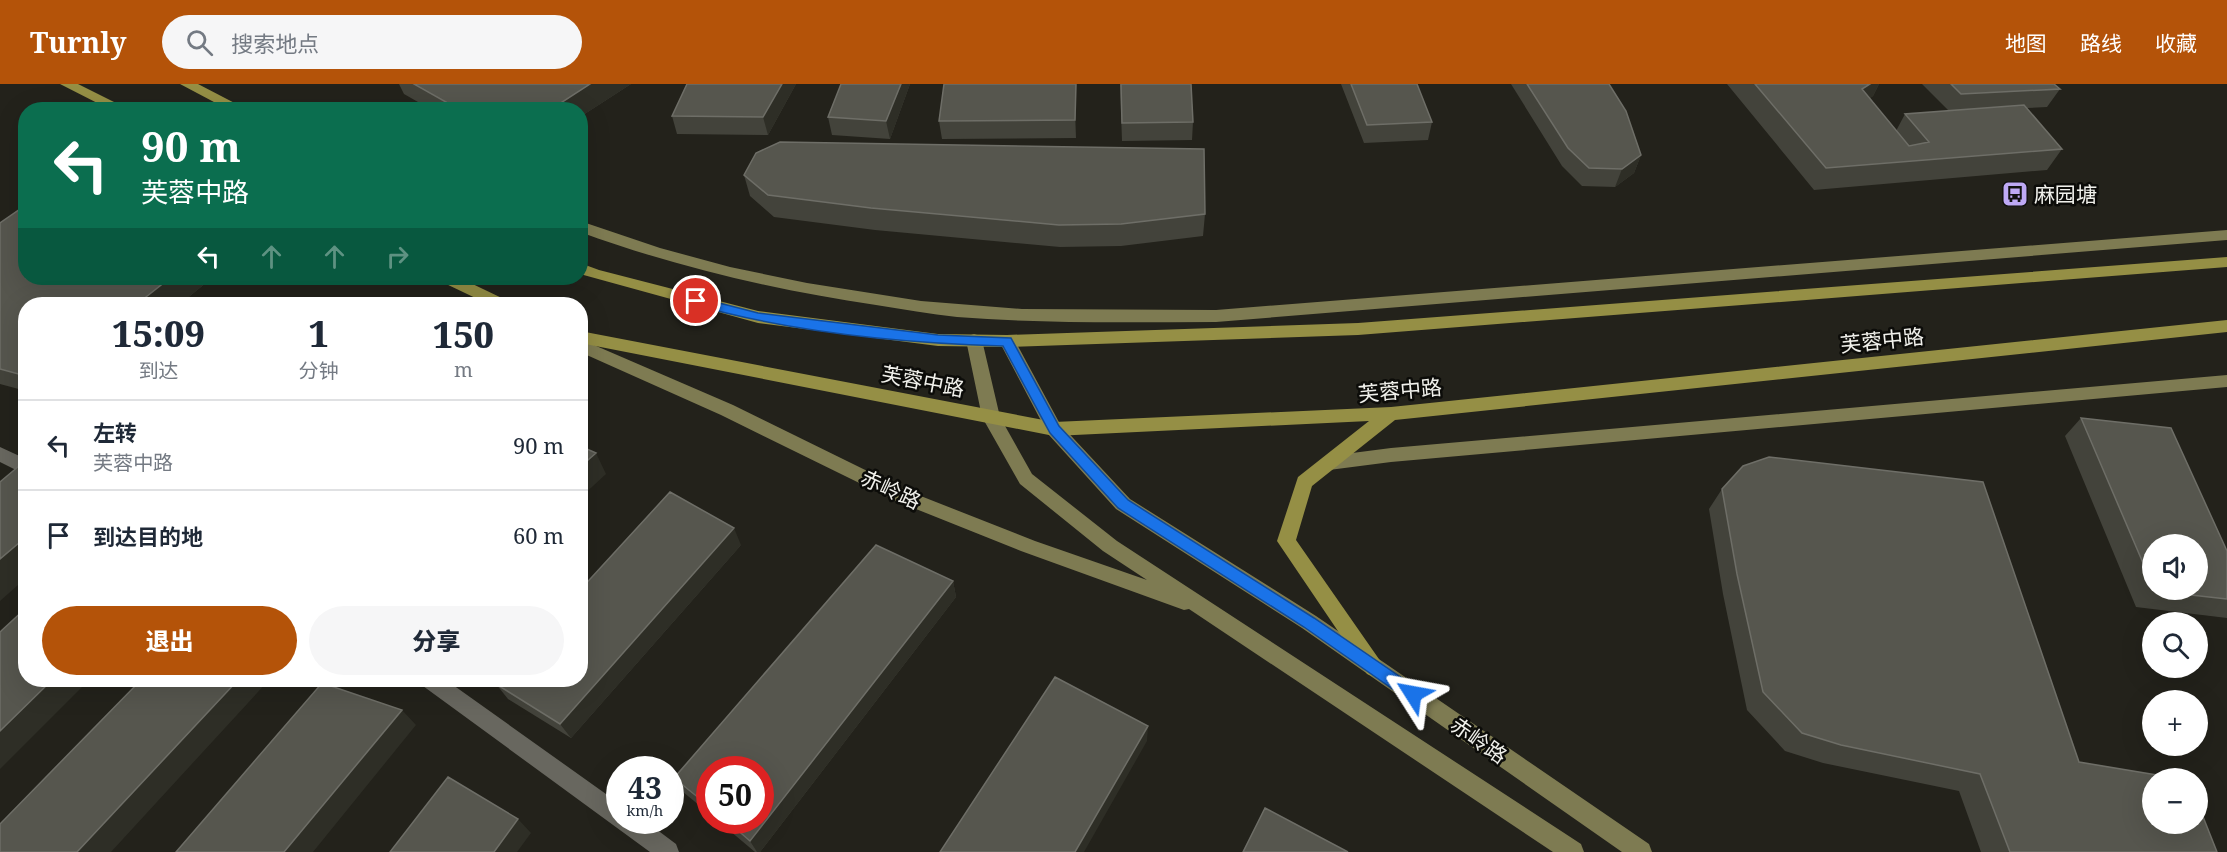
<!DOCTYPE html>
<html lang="zh">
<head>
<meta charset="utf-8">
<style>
  body { margin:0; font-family:"Noto Serif","Noto Sans SC",serif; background:#f6f6f7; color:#1f2937; height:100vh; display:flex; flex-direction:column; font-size:22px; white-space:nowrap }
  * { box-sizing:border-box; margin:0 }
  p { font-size:20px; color:#747a83 }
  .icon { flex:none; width:33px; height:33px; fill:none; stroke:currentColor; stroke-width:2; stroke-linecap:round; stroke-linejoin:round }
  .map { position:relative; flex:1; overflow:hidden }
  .side { position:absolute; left:18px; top:213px; width:570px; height:390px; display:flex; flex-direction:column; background:#fff; border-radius:24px; box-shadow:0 6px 24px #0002 }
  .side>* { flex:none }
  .guide { position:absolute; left:18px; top:18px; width:570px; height:183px; border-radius:24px; box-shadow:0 6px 24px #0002; background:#0b6e4f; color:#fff; overflow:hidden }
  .tools { position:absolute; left:2142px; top:450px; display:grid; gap:12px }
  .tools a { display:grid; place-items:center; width:66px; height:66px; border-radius:50%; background:#fff; box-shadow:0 6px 24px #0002; font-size:30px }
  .speed { position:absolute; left:606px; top:672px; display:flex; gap:12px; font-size:30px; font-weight:700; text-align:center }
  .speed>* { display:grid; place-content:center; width:78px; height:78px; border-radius:50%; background:#fff; box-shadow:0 6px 24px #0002; line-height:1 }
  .speed small { font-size:15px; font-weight:400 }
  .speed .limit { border:9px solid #d22; background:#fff; color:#111 }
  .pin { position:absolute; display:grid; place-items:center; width:51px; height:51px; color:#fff; margin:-26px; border:3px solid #fff; border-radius:50%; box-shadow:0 2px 6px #0007 }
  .me { position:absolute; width:66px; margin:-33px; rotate:304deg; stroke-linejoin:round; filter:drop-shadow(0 0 4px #0008) }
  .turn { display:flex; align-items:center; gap:21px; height:126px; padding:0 24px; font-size:27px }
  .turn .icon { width:78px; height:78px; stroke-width:2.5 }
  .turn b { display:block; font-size:42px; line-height:51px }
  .lanes { display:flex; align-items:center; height:57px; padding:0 24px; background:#0003; justify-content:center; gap:30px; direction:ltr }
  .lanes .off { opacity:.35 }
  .eta { display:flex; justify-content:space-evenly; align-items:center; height:102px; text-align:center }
  .eta b { font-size:36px; font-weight:800; line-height:42px }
  .primary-button { display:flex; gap:12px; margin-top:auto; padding:12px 24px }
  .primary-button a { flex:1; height:69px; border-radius:36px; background:#b45309; color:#fff; font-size:24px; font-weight:800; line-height:69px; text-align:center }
  .primary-button a+a { background:#f6f6f7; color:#1f2937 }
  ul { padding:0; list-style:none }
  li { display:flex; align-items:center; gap:18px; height:90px; padding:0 24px; border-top:2px solid #e0e1e3 }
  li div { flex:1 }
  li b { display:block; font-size:22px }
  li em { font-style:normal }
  header { display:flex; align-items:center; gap:36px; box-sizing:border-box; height:84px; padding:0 30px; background:#b45309; color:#fff }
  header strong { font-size:28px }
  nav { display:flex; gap:33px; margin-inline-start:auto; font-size:21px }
  .search { width:420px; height:54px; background:#f6f6f7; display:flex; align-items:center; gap:15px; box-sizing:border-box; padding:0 21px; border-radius:33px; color:#747a83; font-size:22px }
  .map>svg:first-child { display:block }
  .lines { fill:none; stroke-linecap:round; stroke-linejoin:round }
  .street { fill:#68675f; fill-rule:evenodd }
  .secondary { fill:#7e7b52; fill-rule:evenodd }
  .primary { fill:#958f45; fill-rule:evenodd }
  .wall { fill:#43433b; fill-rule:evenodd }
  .shaded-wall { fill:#2e2e26 }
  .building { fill:#56564e; stroke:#6e6e67; stroke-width:1.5 }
  .route { fill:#1a73e8; stroke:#114b97; stroke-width:1.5 }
  .labels { text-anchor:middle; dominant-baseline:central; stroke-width:5; stroke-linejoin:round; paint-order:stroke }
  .poi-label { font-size:21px; fill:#f0f0eb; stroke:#0c0c09; text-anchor:start }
  .street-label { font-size:21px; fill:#f0f0eb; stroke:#0c0c09 }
</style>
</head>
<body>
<header>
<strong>Turnly</strong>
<div class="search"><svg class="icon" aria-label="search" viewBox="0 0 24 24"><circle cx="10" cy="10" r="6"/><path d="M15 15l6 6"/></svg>搜索地点</div>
<nav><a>地图</a><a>路线</a><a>收藏</a></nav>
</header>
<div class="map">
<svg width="2227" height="768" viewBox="0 0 2227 768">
  <rect width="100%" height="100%" fill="#23221b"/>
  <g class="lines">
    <path class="street" d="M0 363 26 375V391L0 378Z
      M420 596H446L620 720V736H644L676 760 679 768H650L423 602Z"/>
    <path class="secondary" d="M580 137 660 164 730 183 807 199 921 217 1022 225 1216 226 2227 146V156L1216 238C1130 238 1043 240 957 233 930 230 903 225 876 221 775 206 676 183 580 148Z
      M974 250 980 252 982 256 1000 333 1032 390 1117 457 1581 760 1584 768H1553L1189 525 1184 526 1021 467 896 417 721 331 580 268V255L733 321 908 407 1035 457 1147 496 1103 467 1020 400 982 333 966 256 968 252Z
      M1007 251 1013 253 1060 340 1130 415 1316 532 1649 760 1652 768H1622L1302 544 1116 425 1048 350 999 257 1001 253Z
      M2227 291V303L1391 378 1329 386 1323 384 1320 379 1323 374 1329 372 1391 364Z"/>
    <path class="primary" d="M60 0H78L130 26H111Z
      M180 0H198L248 26H229Z
      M2227 173V183L1358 251 1007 263 938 262 758 239 580 190V179L599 186 758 227 938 250 1007 251 1358 239Z
      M440 194H460L506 216 508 220H488L442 198Z
      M2227 236V248L1395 336 1312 402 1296 456 1381 578 1384 584 1381 590 1374 593 1367 590 1277 457 1298 393 1369 337 1054 352 580 259V247L1054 338 1391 323Z"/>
  </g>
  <path class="wall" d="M399 0H631L580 33V26H432L404 10Z
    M687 0H796L768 51 677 50 672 32Z
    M841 0H910L890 55 832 51 828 33Z
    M944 0H1076V54L942 55 939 37Z
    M1120 0H1191L1193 38 1192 56 1122 57Z
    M1341 0H1417L1432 38 1428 56 1364 59Z
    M1511 0H1609L1641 71 1634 89 1615 103 1582 102 1562 82Z
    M1727 0H1879L1873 12 1870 14 1896 47 1905 30 1949 27 1922 0H2054L2060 5 2047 23 2027 24 2062 65 2047 86 1814 106Z
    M744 91 1205 130 1203 152 1121 162 1060 163 875 146 774 133 750 112Z
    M0 139 212 194 180 220H26V307L0 300Z
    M2081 334 2227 467V534L2136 523 2065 352ZM2152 460 2198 506H2152Z
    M1722 405 2079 678 2217 768H1981L1959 707 1823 679 1785 667 1747 626 1723 510 1709 425Z
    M741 461 571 654 508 615 496 600Z
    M953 497 956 513 760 768H755L717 736H760L710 686V730L683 708 674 694Z"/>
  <path class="shaded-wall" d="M590 0H631L580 33V26H550Z
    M782 0H796L768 51 763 33Z
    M901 0H910L890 55 886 37Z
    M1076 0V54L1075 36Z
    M1870 0H1879L1873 12 1851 27 1862 5Z
    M1641 71 1634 89 1615 103 1622 85Z
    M170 194H212L180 220H137Z
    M596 369 606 390 580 414V383Z
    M734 444 741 461 571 654 560 640Z
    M26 453V494L0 517V475Z
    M953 497 956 513 760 768H757L750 757Z
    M52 596H89L0 685V647Z
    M238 596H269L111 768H77Z
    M402 626 416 641 313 768H284Z
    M1148 642 1147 657 1084 768H1075Z
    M518 735 531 749 517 768H494Z"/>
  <path class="building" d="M414 0H590L550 26H460Z
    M687 0H782L763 33 672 32Z
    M841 0H901L886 37 828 33Z
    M944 0H1076L1075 36 939 37Z
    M1121 0H1191L1193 38 1122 39Z
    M1351 0H1417L1432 38 1367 41Z
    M1527 0H1609L1626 27 1641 71 1622 85 1589 84 1568 64Z
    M1755 0H1870L1862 5 1909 62 1929 58 1905 30 2024 21 2062 65 1826 84Z
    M1951 0H2054L2060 5 1961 10Z
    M780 58 1204 65 1205 130 1121 140 1059 141 871 124 768 111 744 91 756 69Z
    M26 121V194H170L137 220H26V292L0 285V139Z
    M2081 334 2171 344 2227 467V515L2155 507V506H2198V460H2152V500Z
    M580 362 596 369 580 383Z
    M1769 373 1983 398 2079 678 2175 694H2152V740H2198V720L2217 768H2010L1980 690 1841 661 1802 649 1763 608 1737 490 1722 405 1743 382Z
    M26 376V453L0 475V398Z
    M670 408 734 444 560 640 496 600 499 596H580V506Z
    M876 461 953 497 750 757 726 736H760V686H710V723L674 694Z
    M26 524V596H52L0 647V548Z
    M1055 593 1148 642 1075 768H940Z
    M141 596H238L77 768H0V740Z
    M322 599 402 626 284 768H176Z
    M448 693 518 735 494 768H390Z
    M1265 724 1348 768H1243Z"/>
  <path class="route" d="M696 213 758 229 938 251 1011 254 1059 342 1128 416 1314 534 1418 605 1420 610 1418 615 1413 617 1407 615 1304 543 1118 424 1050 349 1003 262C902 259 789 248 692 220L690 217Z"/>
  <defs>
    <g id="bus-square" transform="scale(1.35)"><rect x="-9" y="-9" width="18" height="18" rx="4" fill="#bea9f5" stroke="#0c0c09"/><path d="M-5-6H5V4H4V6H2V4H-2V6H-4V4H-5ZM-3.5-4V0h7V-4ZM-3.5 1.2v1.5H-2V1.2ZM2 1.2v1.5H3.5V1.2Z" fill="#111"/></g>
  </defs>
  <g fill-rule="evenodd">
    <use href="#bus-square" x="2015" y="110"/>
  </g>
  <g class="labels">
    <g class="poi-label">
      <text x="2034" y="110">麻园塘</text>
    </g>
    <g class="street-label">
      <text transform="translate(1882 256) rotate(-6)">芙蓉中路</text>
      <text transform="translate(923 297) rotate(11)">芙蓉中路</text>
      <text transform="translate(1400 306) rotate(-5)">芙蓉中路</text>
      <text transform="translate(891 405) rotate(25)">赤岭路</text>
      <text transform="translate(1479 656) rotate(35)">赤岭路</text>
    </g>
  </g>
</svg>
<div class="tools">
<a><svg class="icon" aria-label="sound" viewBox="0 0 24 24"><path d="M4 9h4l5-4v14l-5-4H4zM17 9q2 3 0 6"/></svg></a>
<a><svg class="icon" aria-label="search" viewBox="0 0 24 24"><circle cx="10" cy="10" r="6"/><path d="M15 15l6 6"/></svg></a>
<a>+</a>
<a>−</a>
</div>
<div class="speed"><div>43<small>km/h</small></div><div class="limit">50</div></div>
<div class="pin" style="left:696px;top:217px;background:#d93025"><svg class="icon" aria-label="arrive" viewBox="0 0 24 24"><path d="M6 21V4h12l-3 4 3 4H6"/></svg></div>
<svg class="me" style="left:1413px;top:610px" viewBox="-20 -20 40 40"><path d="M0-17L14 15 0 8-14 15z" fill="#1a73e8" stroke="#fff" stroke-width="4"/></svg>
<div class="guide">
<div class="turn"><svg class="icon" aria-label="left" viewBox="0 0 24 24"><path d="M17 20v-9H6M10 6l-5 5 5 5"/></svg><div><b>90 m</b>芙蓉中路</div></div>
<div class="lanes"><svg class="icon" aria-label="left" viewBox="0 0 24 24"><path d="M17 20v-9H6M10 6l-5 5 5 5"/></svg><svg class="icon off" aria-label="ahead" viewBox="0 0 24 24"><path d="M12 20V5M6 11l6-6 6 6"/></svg><svg class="icon off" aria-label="ahead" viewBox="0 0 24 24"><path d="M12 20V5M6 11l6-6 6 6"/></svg><svg class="icon off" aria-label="right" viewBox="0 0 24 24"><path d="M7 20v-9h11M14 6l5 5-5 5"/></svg></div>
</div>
<section class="side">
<div class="eta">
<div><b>15:09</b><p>到达</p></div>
<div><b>1</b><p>分钟</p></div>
<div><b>150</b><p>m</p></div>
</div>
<ul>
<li><svg class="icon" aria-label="left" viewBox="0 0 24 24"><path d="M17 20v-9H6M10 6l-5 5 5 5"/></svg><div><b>左转</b><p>芙蓉中路</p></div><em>90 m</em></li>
<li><svg class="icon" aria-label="arrive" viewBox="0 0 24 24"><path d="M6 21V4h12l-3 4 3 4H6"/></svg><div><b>到达目的地</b></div><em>60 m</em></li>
</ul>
<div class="primary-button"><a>退出</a><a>分享</a></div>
</section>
</div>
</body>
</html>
